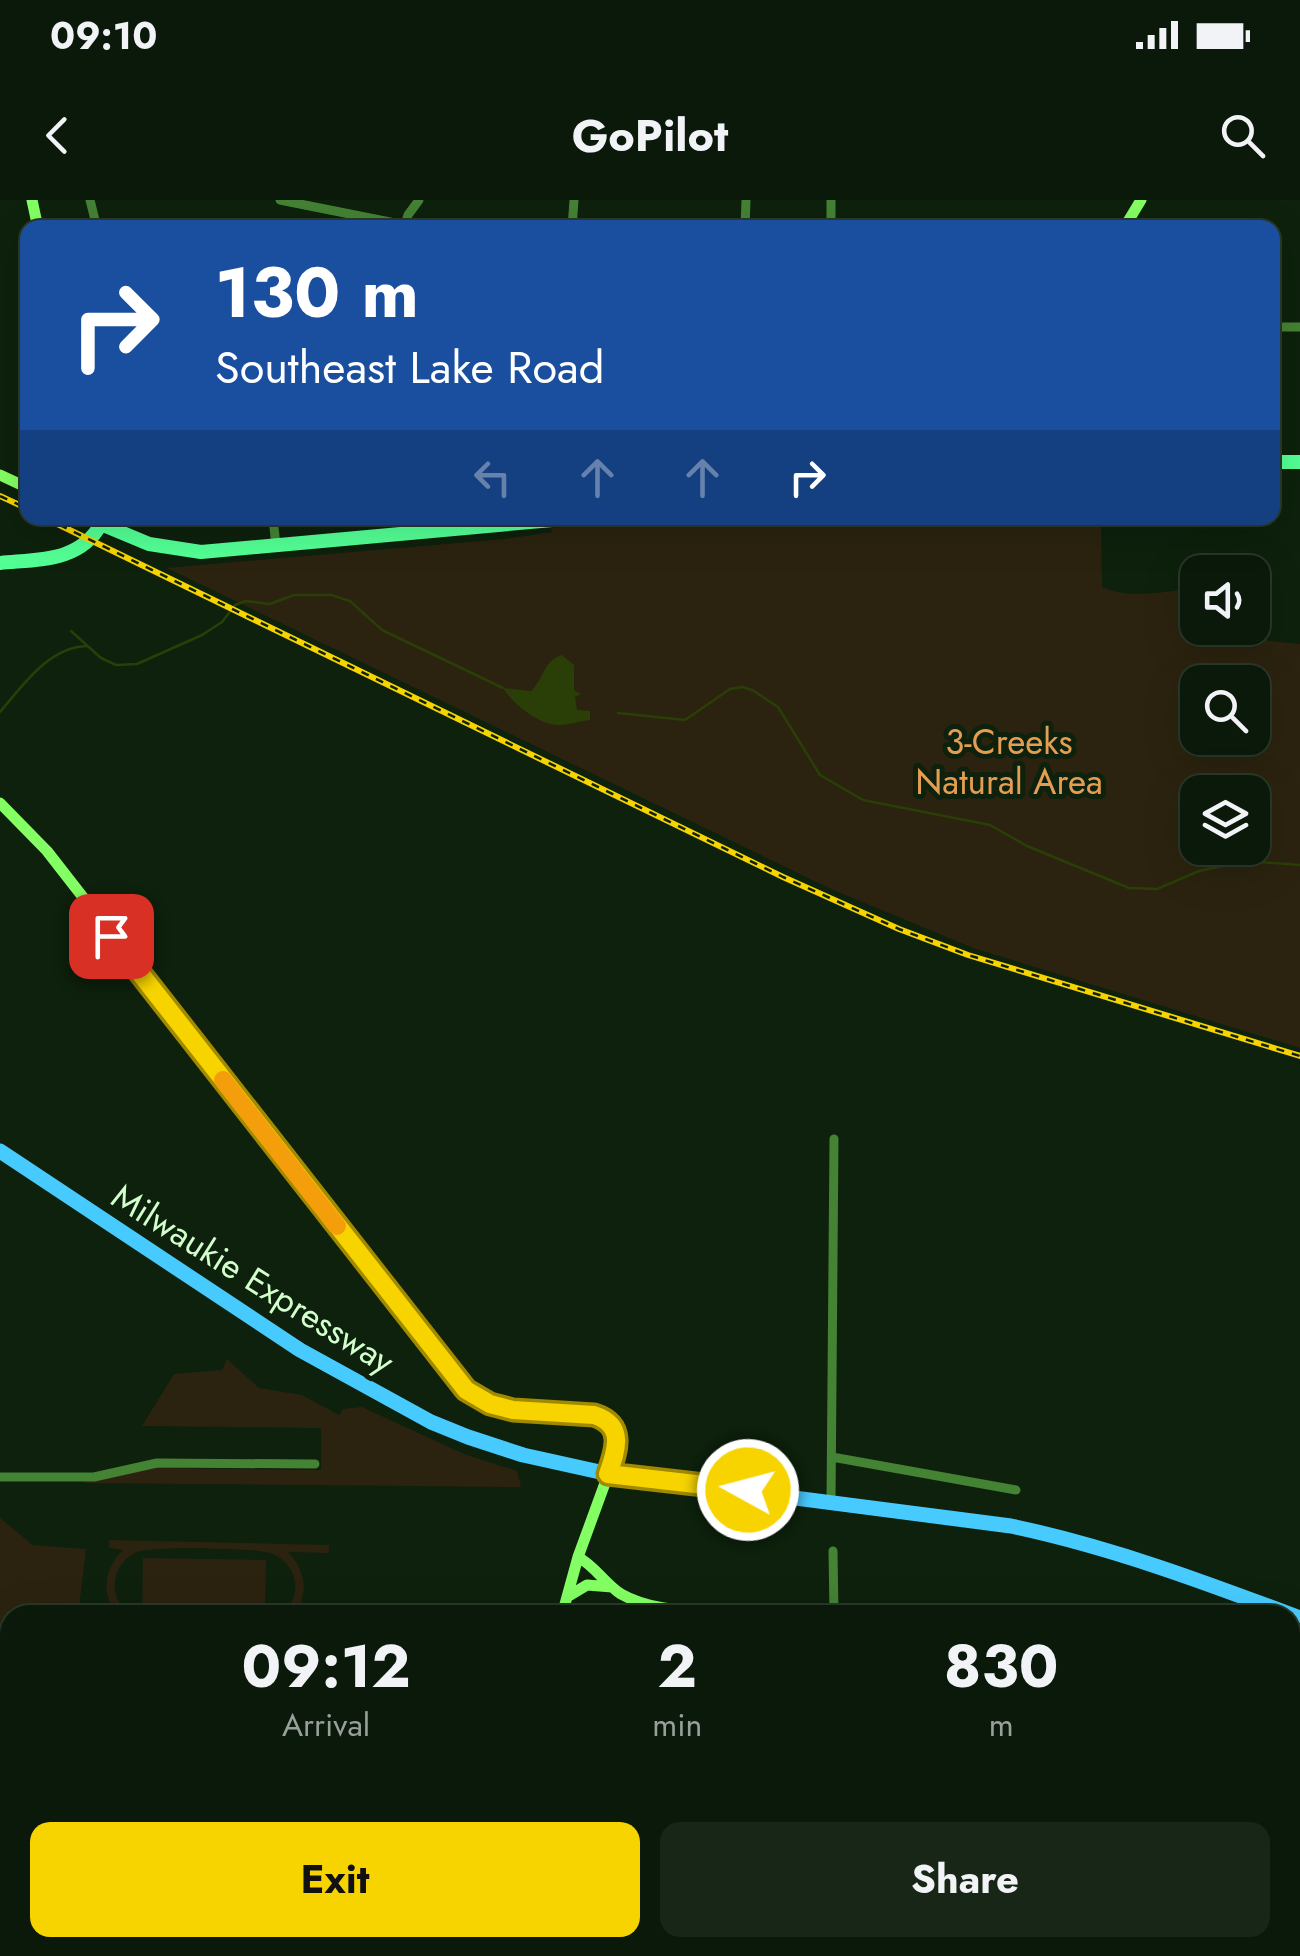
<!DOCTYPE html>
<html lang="en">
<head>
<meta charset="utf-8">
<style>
  body { margin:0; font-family:Jost,sans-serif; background:#182617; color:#f1f3f6; height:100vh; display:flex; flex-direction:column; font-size:38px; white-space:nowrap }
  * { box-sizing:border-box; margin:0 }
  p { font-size:32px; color:#99a09c }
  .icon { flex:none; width:55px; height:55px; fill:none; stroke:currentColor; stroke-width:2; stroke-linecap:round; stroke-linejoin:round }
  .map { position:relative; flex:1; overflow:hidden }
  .details { position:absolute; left:0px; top:1405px; width:1300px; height:352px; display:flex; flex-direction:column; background:#0a1909; border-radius:30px 30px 0 0; box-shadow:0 10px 40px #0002,0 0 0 2px #2a382a }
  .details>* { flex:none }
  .banner { position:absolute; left:20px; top:20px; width:1260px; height:305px; border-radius:20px; box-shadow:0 10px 40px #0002,0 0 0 2px #2a382a; background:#1a4fa0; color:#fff; overflow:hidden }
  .fabs { position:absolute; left:1180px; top:355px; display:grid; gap:20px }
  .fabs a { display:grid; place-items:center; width:90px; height:90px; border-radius:20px; background:#0a1909; box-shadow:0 10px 40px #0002,0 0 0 2px #2a382a; font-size:50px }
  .pin { position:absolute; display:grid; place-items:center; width:85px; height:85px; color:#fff; margin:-42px; border-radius:20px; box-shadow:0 5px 15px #0006 }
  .me { position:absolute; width:110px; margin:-55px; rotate:277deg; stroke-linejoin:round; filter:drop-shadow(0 0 8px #0008) }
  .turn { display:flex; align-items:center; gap:35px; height:210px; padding:0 30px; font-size:45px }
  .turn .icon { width:130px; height:130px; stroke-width:2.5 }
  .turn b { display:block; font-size:70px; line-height:85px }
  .lanes { display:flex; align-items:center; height:95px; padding:0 30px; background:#0003; justify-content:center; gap:50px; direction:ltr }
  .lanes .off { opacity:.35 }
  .eta { display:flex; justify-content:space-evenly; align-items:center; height:170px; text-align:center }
  .eta b { font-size:60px; font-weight:700; line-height:70px }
  .primary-button { display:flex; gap:20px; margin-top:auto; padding:20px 30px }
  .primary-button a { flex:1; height:115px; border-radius:20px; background:#f7d400; color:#111; font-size:40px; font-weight:700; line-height:115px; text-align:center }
  .primary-button a+a { background:#182617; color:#f1f3f6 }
  .status { display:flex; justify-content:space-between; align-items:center; height:70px; padding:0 50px; background:#0a1909; direction:ltr }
  .status svg { height:28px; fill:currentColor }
  header { display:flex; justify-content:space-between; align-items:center; height:130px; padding:0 30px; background:#0a1909; font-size:45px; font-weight:700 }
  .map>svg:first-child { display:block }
  .green { fill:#2b230f; fill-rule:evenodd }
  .water { fill:#293f07 }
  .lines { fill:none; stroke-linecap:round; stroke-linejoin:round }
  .stream { stroke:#293f07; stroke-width:2.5 }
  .street { stroke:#448234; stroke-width:9 }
  .secondary { stroke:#84ff63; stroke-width:11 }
  .primary { stroke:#53ff95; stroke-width:14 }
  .highway { stroke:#47cbff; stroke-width:15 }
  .rail-casing { stroke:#f7d400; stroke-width:6 }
  .rail { stroke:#0d210c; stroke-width:2.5; stroke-dasharray:8; stroke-linecap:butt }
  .route-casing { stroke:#a18a00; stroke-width:25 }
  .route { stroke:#f7d400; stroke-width:18 }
  .slow { stroke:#f59e0b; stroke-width:18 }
  .labels { text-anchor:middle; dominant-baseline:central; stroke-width:10; stroke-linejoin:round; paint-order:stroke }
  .park-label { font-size:35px; fill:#e59d52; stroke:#0d210c }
  .street-label { font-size:35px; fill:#d2ffcc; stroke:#0d210c }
</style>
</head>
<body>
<div class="status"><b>09:10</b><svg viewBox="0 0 49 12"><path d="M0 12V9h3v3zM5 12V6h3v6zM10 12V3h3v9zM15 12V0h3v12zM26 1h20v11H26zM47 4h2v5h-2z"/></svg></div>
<header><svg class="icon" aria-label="back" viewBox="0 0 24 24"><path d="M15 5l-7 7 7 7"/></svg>GoPilot<svg class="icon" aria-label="search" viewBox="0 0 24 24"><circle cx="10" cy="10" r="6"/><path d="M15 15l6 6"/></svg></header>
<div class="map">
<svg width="1300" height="1756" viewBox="0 0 1300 1756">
  <rect width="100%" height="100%" fill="#0d210c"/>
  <path class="green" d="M626 318H1101L1102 387C1134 401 1164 389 1197 390L1198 428H1242L1269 441 1300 444V848L973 748 831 689 167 368 504 339 552 332 551 328ZM1198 482H1252V538H1198ZM1198 592H1252V648H1198Z
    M227 1159 259 1188 302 1195 339 1215 343 1209 362 1207 464 1254 517 1271 521 1287 82 1283 153 1268 321 1270V1228L142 1226 174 1174 222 1170Z
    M0 1318 33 1345 86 1349 78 1415H10V1494L0 1500Z
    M109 1340 329 1345V1353L288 1352C306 1372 309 1391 295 1415H281C291 1406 297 1395 295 1381 292 1367 282 1357 270 1353 253 1348 153 1346 137 1352 125 1357 117 1368 115 1381 113 1395 120 1407 130 1415H118C100 1393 104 1369 123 1350L109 1348Z
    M143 1358 266 1360 265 1415 142 1413Z
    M0 1632 10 1643V1748H37L35 1756H0Z"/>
  <path class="water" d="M562 455 574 465V490L581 494 575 497 577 510 590 511V520C579 521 566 526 557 525 538 524 512 503 503 488L531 491C544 479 543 461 562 455Z"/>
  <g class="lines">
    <path class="stream" d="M71 431 101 458 116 465 137 464 202 435 222 422 235 405 246 401 270 404 294 395H331L350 401 382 430 503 488
      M0 512C24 484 49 447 87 446
      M618 513 685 520 730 489 742 487 752 490 778 507 820 575 863 600 990 625 1027 646 1129 688 1157 689 1199 671 1245 661 1300 665"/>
    <path class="street" d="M90 0 97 28
      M280 0 405 25
      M404 28 408 15 419 0
      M572 28 574 0
      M745 28 746 0
      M831 28V0
      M1272 127H1300
      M273 318 276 346
      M832 1257 1016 1290
      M0 1277H94L157 1263 315 1264
      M831 1302 834 939
      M833 1351 834 1415
      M892 1748V1756
      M550 1753 713 1756
      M74 1756 92 1750 403 1756
      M786 1756V1748
      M1048 1756V1748
      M1170 1756 1171 1748"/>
    <path class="secondary" d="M32 0 38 28
      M1124 28 1141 0
      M0 275 28 288
      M89 318 101 324 103 318
      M0 603 47 651 467 1190 490 1204 513 1210 594 1215C614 1221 619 1234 616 1253L578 1357 562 1415
      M578 1357C595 1366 605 1384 621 1394 652 1412 697 1411 732 1415
      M567 1397 587 1385 612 1387
      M1290 1464 1300 1466
      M550 1756V1748"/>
    <path class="primary" d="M1272 262H1300
      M0 363C39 359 80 362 101 324L149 344 201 352 575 318"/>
    <path class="highway" d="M0 951 300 1150 431 1222 468 1237 523 1255 609 1274 1011 1326C1111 1347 1204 1382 1300 1418"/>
    <g class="rail-casing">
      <path id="rail" d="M0 296 28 309
        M45 318 783 677 899 729 968 755 1300 856"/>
    </g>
    <use href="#rail" class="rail"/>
  </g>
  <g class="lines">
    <g class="route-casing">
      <path id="route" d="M111 736 466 1190 490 1204 513 1210 594 1215C625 1225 617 1249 608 1274L748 1290"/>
    </g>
    <use href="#route" class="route"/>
    <path class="slow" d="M223 880 337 1026"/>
  </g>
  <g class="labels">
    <g class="park-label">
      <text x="1009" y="542">3-Creeks<tspan x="1009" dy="40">Natural Area</tspan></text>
    </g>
    <g class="street-label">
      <text transform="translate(253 1079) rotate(32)">Milwaukie Expressway</text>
    </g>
  </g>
</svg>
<div class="fabs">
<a><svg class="icon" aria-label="sound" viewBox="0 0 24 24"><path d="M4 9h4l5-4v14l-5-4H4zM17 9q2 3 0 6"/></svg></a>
<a><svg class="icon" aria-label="search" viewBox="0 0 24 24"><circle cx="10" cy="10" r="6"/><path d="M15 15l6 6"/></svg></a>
<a><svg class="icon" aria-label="layers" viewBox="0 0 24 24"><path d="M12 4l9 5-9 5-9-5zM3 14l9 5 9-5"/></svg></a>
</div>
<div class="pin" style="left:111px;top:736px;background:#d93025"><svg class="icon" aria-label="arrive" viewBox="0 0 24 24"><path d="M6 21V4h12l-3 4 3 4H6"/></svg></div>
<svg class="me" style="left:748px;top:1290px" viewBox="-20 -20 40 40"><circle r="17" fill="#f7d400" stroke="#fff" stroke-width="3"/><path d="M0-11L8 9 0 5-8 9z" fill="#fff"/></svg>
<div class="banner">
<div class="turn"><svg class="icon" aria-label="right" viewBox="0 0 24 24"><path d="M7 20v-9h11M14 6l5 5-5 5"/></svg><div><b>130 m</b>Southeast Lake Road</div></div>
<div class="lanes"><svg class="icon off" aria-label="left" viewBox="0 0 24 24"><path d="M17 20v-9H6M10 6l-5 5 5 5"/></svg><svg class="icon off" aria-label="ahead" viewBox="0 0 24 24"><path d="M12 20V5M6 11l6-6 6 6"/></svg><svg class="icon off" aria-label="ahead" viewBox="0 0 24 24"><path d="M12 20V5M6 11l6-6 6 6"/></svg><svg class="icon" aria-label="right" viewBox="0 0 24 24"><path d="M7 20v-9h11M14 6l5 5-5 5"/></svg></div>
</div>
<section class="details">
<div class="eta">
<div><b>09:12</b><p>Arrival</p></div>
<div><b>2</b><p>min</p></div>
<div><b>830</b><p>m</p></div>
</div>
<div class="primary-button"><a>Exit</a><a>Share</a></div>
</section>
</div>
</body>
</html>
